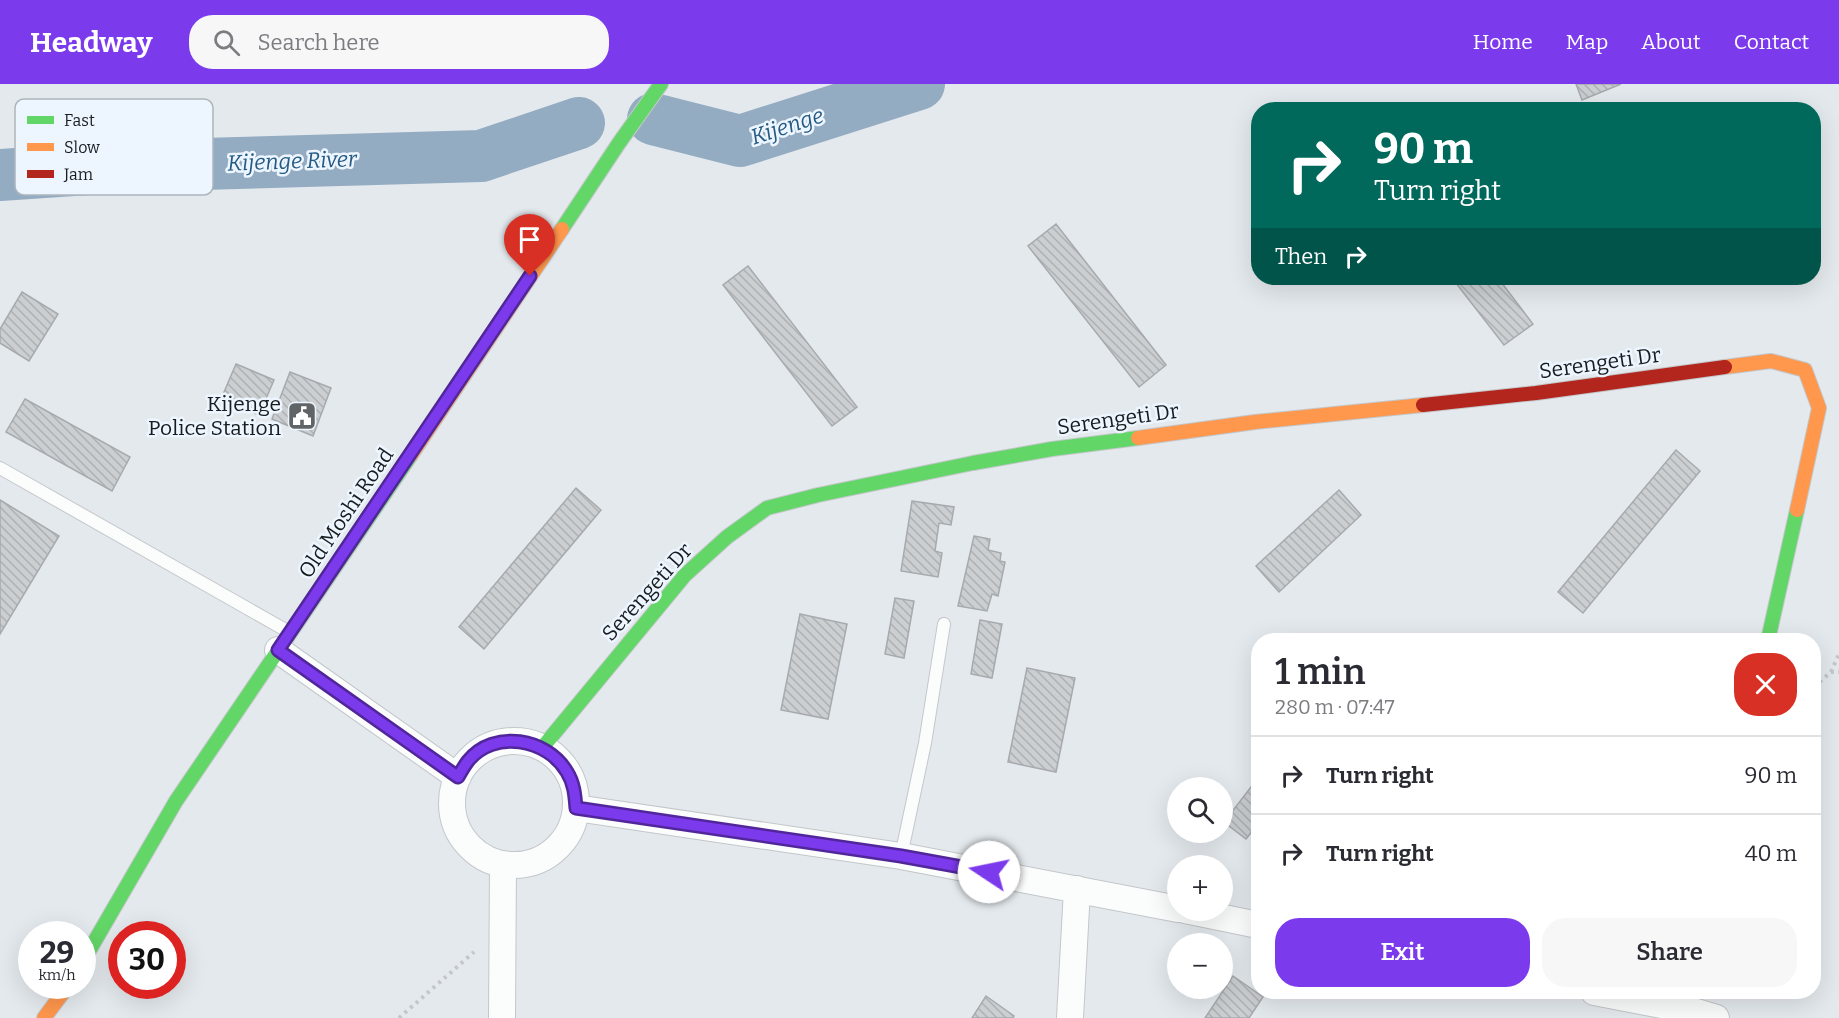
<!DOCTYPE html>
<html lang="en">
<head>
<meta charset="utf-8">
<style>
  body { margin:0; font-family:Bitter,serif; background:#f7f7f7; color:#2b2b33; height:100vh; display:flex; flex-direction:column; font-size:22px; white-space:nowrap }
  * { box-sizing:border-box; margin:0 }
  p { font-size:20px; color:#7c7c81 }
  .icon { flex:none; width:33px; height:33px; fill:none; stroke:currentColor; stroke-width:2; stroke-linecap:round; stroke-linejoin:round }
  .map { position:relative; flex:1; overflow:hidden }
  .sheet { position:absolute; left:1251px; top:549px; width:570px; height:366px; display:flex; flex-direction:column; background:#fff; border-radius:24px; box-shadow:0 6px 24px #0002 }
  .sheet>* { flex:none }
  .banner { position:absolute; left:1251px; top:18px; width:570px; height:183px; border-radius:24px; box-shadow:0 6px 24px #0002; background:#00695c; color:#fff; overflow:hidden }
  .controls { position:absolute; left:1167px; top:693px; display:grid; gap:12px }
  .controls a { display:grid; place-items:center; width:66px; height:66px; border-radius:50%; background:#fff; box-shadow:0 6px 24px #0002; font-size:30px }
  .speed { position:absolute; left:18px; top:837px; display:flex; gap:12px; font-size:30px; font-weight:700; text-align:center }
  .speed>* { display:grid; place-content:center; width:78px; height:78px; border-radius:50%; background:#fff; box-shadow:0 6px 24px #0002; line-height:1 }
  .speed small { font-size:15px; font-weight:400 }
  .speed .limit { border:9px solid #d22; background:#fff; color:#111 }
  .pin { position:absolute; display:grid; place-items:center; width:51px; height:51px; color:#fff; margin:-62px -26px; border-radius:50% 50% 50% 0; rotate:-45deg; box-shadow:0 0 6px #0007 }
  .pin .icon { rotate:45deg }
  .me { position:absolute; width:66px; margin:-33px; rotate:281deg; stroke-linejoin:round; filter:drop-shadow(0 0 4px #0008) }
  .turn { display:flex; align-items:center; gap:21px; height:126px; padding:0 24px; font-size:27px }
  .turn .icon { width:78px; height:78px; stroke-width:2.5 }
  .turn b { display:block; font-size:42px; line-height:51px }
  .then { display:flex; align-items:center; height:57px; padding:0 24px; background:#0003; gap:12px; font-size:22px }
  .round { display:grid; place-items:center; flex:none; width:63px; height:63px; border-radius:24px; background:#f7f7f7 }
  .overview { display:flex; align-items:center; justify-content:space-between; height:102px; padding:0 24px }
  h1 { font-size:36px; font-weight:600; line-height:45px }
  .button { display:flex; gap:12px; margin-top:auto; padding:12px 24px }
  .button a { flex:1; height:69px; border-radius:24px; background:#7c3aed; color:#fff; font-size:24px; font-weight:600; line-height:69px; text-align:center }
  .button a+a { background:#f7f7f7; color:#2b2b33 }
  ul { padding:0; list-style:none }
  li { display:flex; align-items:center; gap:18px; height:78px; padding:0 24px; border-top:2px solid #e1e1e2 }
  li div { flex:1 }
  li b { display:block; font-size:22px }
  li em { font-style:normal }
  header { display:flex; align-items:center; gap:36px; box-sizing:border-box; height:84px; padding:0 30px; background:#7c3aed; color:#fff }
  header strong { font-size:28px }
  nav { display:flex; gap:33px; margin-inline-start:auto; font-size:21px }
  .search { width:420px; height:54px; background:#f7f7f7; display:flex; align-items:center; gap:15px; box-sizing:border-box; padding:0 21px; border-radius:24px; color:#7c7c81; font-size:22px }
  .map>svg:first-child { display:block }
  .lines { fill:none; stroke-linecap:round; stroke-linejoin:round }
  .river { stroke:#94acc2; stroke-width:52 }
  .building { fill:url(#building-back-hatch); stroke:#a6aaae; stroke-width:1.5 }
  .lane-casing { stroke:#c3c7ca; stroke-width:14 }
  .street-casing { stroke:#c3c7ca; stroke-width:28 }
  .fast-casing { stroke:#c3c7ca; stroke-width:16 }
  .slow-casing { stroke:#c3c7ca; stroke-width:16 }
  .jam-casing { stroke:#c3c7ca; stroke-width:16 }
  .path { stroke:#c5c6c7; stroke-width:4; stroke-dasharray:3 4.5; stroke-linecap:butt }
  .lane { stroke:#fbfcfc; stroke-width:12 }
  .street { stroke:#fbfcfc; stroke-width:26 }
  .fast { stroke:#63d668; stroke-width:14 }
  .slow { stroke:#ff974d; stroke-width:14 }
  .jam { stroke:#b3261e; stroke-width:14 }
  .route-casing { stroke:#51269a; stroke-width:15 }
  .route { stroke:#7c3aed; stroke-width:10 }
  .labels { text-anchor:middle; dominant-baseline:central; stroke-width:5; stroke-linejoin:round; paint-order:stroke }
  .street-label { font-size:21px; fill:#191c1f; stroke:#edf6ff }
  .poi-label { font-size:21px; fill:#191c1f; stroke:#edf6ff; text-anchor:end }
  .water-label { font-size:22px; font-style:italic; fill:#255a83; stroke:#edf6ff }
  .key { fill:#edf6ff; stroke:#adb5bc; stroke-width:1.5 }
  .key-label { font-size:16px; fill:#191c1f }
</style>
</head>
<body>
<header>
<strong>Headway</strong>
<div class="search"><svg class="icon" aria-label="search" viewBox="0 0 24 24"><circle cx="10" cy="10" r="6"/><path d="M15 15l6 6"/></svg>Search here</div>
<nav><a>Home</a><a>Map</a><a>About</a><a>Contact</a></nav>
</header>
<div class="map">
<svg width="1839" height="934" viewBox="0 0 1839 934">
  <defs>
    <pattern id="building-back-hatch" width="6" height="6" patternUnits="userSpaceOnUse" patternTransform="scale(1.5)"><rect width="6" height="6" fill="#cbcfd2"/><path d="M-1 5l2 2M0 0l6 6M5-1l2 2" fill="none" stroke="#aeb1b4"/></pattern>
  </defs>
  <rect width="100%" height="100%" fill="#e4e9ed"/>
  <g class="lines">
    <path class="river" d="M653 35 740 57 919 0
      M0 91 132 82 481 72 579 39"/>
  </g>
  <path class="building" d="M1576 0H1621L1582 16Z
    M1056 140 1166 281 1139 303 1028 162Z
    M748 182 857 323 832 342 723 201Z
    M1452 194H1498L1533 240 1504 261Z
    M22 208 58 230 29 277 0 259V245Z
    M236 280 274 296 259 331 221 315Z
    M290 288 331 304 313 352 272 335Z
    M25 315 130 373 112 407 6 348Z
    M1676 366 1700 387 1583 529 1558 508Z
    M576 404 601 426 484 565 459 543Z
    M1339 406 1361 431 1279 508 1256 482Z
    M0 416 59 452 0 550Z
    M912 417 954 423 951 441 939 439 935 467 942 469 938 493 901 487Z
    M974 452 990 455 988 466 1001 469 1000 477 1005 478 998 512 992 510 987 527 958 522Z
    M895 514 914 517 904 574 885 570Z
    M800 530 847 540 828 635 781 626Z
    M980 536 1002 540 992 594 971 590Z
    M1027 584 1075 594 1056 688 1008 678Z
    M1258 694V740L1246 755 1224 738Z
    M1233 892 1263 913 1249 934H1205Z
    M986 912 1014 932 1013 934H972Z"/>
  <g class="lines">
    <g class="lane-casing">
      <path id="lane" d="M0 384 289 548
        M901 772 925 659 944 540"/>
    </g>
    <g class="street-casing">
      <path id="street" d="M278 566 458 693
        M452 719a62 62 0 1 1 124 0a62 62 0 1 1-124 0Z
        M576 724 901 772 1178 825
        M1185 826 1258 841
        M1594 908 1693 927 1716 934
        M502 934 503 781
        M1070 934 1077 805"/>
    </g>
    <g class="fast-casing">
      <path id="fast" d="M562 145 619 59 661 0
        M1768 556 1797 426
        M542 664 685 491 727 453 767 424 818 411 973 379 1052 365 1138 354
        M82 879 176 717 411 371"/>
    </g>
    <g class="slow-casing">
      <path id="slow" d="M1725 283 1771 277 1805 286 1819 324 1797 426
        M1138 354 1255 338 1423 321
        M411 371 562 145
        M44 934 68 902"/>
    </g>
    <g class="jam-casing">
      <path id="jam" d="M1423 321 1536 309 1725 283"/>
    </g>
    <path class="path" d="M1831 588 1839 570
      M1814 603 1831 588H1839
      M399 934 474 868"/>
    <use href="#lane" class="lane"/>
    <use href="#street" class="street"/>
    <use href="#fast" class="fast"/>
    <use href="#slow" class="slow"/>
    <use href="#jam" class="jam"/>
  </g>
  <g class="lines">
    <g class="route-casing">
      <path id="route" d="M530 192 278 566 458 693C461 688 464 682 468 677 494 645 547 654 567 688 574 699 575 711 576 724L901 772 989 788"/>
    </g>
    <use href="#route" class="route"/>
  </g>
  <defs>
    <g id="civic-square" transform="scale(1.5)"><rect x="-9" y="-9" width="18" height="18" rx="4" fill="#606467" stroke="#edf6ff"/><path d="M-.6-6.5H3V-4.5H.6V-3L4-1V1h2V6H-6V1h2V-1L-.6-3ZM-1.2 2.5V6h2.4V2.5Z" fill="#fff"/></g>
  </defs>
  <g fill-rule="evenodd">
    <use href="#civic-square" x="302" y="332"/>
  </g>
  <g class="labels">
    <g class="street-label">
      <text transform="translate(1600 279) rotate(-8)">Serengeti Dr</text>
      <text transform="translate(1118 335) rotate(-8)">Serengeti Dr</text>
      <text transform="translate(346 429) rotate(-56)">Old Moshi Road</text>
      <text transform="translate(647 508) rotate(-48)">Serengeti Dr</text>
    </g>
    <g class="poi-label">
      <text x="281" y="320">Kijenge<tspan x="281" dy="24">Police Station</tspan></text>
    </g>
    <g class="water-label">
      <text transform="translate(787 42) rotate(-18)">Kijenge</text>
      <text transform="translate(292 77) rotate(-2)">Kijenge River</text>
    </g>
  </g>
  <rect x="15" y="15" width="198" height="96" rx="9" class="key"/>
  <rect x="27" y="32" width="27" height="8" fill="#63d668"/>
  <rect x="27" y="59" width="27" height="8" fill="#ff974d"/>
  <rect x="27" y="86" width="27" height="8" fill="#b3261e"/>
  <g class="key-label">
    <text x="64" y="42">Fast</text>
    <text x="64" y="69">Slow</text>
    <text x="64" y="96">Jam</text>
  </g>
</svg>
<div class="controls">
<a><svg class="icon" aria-label="search" viewBox="0 0 24 24"><circle cx="10" cy="10" r="6"/><path d="M15 15l6 6"/></svg></a>
<a>+</a>
<a>−</a>
</div>
<div class="speed"><div>29<small>km/h</small></div><div class="limit">30</div></div>
<div class="pin" style="left:530px;top:192px;background:#d93025"><svg class="icon" aria-label="arrive" viewBox="0 0 24 24"><path d="M6 21V4h12l-3 4 3 4H6"/></svg></div>
<svg class="me" style="left:989px;top:788px" viewBox="-20 -20 40 40"><circle r="19" fill="#fff"/><path d="M0-13L10 11 0 6-10 11z" fill="#7c3aed"/></svg>
<div class="banner">
<div class="turn"><svg class="icon" aria-label="right" viewBox="0 0 24 24"><path d="M7 20v-9h11M14 6l5 5-5 5"/></svg><div><b>90 m</b>Turn right</div></div>
<div class="then">Then<svg class="icon" aria-label="right" viewBox="0 0 24 24"><path d="M7 20v-9h11M14 6l5 5-5 5"/></svg></div>
</div>
<section class="sheet">
<div class="overview"><div><h1>1 min</h1><p>280 m · 07:47</p></div><a class="round" style="background:#d93025;color:#fff"><svg class="icon" aria-label="close" viewBox="0 0 24 24"><path d="M6 6l12 12M18 6L6 18"/></svg></a></div>
<ul>
<li><svg class="icon" aria-label="right" viewBox="0 0 24 24"><path d="M7 20v-9h11M14 6l5 5-5 5"/></svg><div><b>Turn right</b></div><em>90 m</em></li>
<li><svg class="icon" aria-label="right" viewBox="0 0 24 24"><path d="M7 20v-9h11M14 6l5 5-5 5"/></svg><div><b>Turn right</b></div><em>40 m</em></li>
</ul>
<div class="button"><a>Exit</a><a>Share</a></div>
</section>
</div>
</body>
</html>
